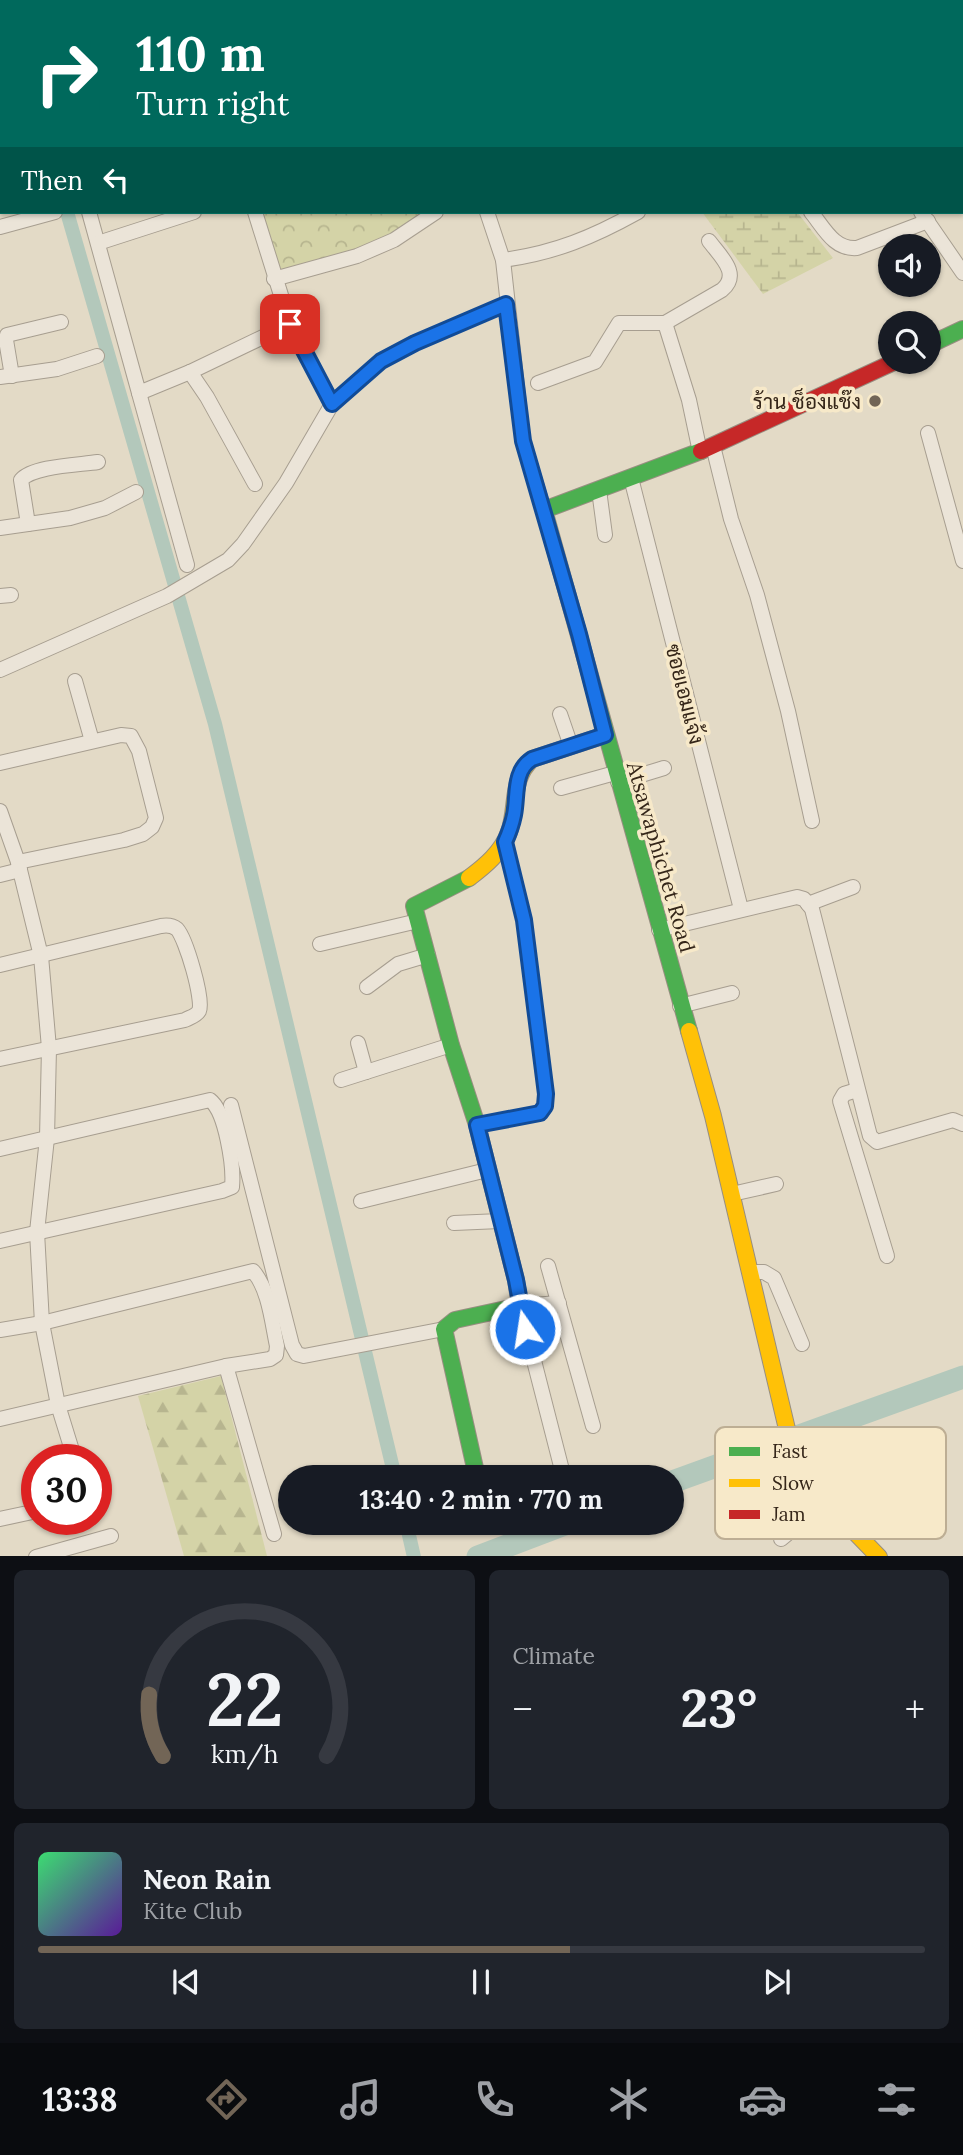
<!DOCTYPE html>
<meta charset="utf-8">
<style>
:root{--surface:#171b24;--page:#20242c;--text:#f1f3f6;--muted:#9ea1a6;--line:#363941;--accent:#726556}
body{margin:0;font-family:Lora,Sarabun,serif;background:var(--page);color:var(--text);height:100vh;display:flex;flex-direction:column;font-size:26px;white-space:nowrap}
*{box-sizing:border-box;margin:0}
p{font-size:23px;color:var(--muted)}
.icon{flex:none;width:38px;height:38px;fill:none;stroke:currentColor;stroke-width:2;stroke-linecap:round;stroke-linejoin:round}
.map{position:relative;height:1556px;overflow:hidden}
.drawer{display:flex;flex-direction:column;gap:14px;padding:14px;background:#0d0f14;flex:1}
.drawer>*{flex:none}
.top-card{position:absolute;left:0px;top:0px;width:964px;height:214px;box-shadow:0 2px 5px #0004;background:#00695c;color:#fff;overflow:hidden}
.fabs{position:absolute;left:878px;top:234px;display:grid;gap:14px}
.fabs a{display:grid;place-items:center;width:63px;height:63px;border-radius:50%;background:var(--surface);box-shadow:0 2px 5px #0004;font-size:35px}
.speed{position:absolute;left:21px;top:1444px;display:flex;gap:14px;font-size:35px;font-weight:700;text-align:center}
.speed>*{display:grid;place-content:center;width:91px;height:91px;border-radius:50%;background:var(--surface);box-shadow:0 2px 5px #0004;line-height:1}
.speed .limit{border:10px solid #d22;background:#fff;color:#111}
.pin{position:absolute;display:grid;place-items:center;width:60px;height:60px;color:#fff;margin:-30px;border-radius:14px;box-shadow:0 4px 10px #0006}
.me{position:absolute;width:77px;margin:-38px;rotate:347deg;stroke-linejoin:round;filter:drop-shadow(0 0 5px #0008)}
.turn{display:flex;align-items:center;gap:24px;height:147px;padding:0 21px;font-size:32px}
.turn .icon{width:91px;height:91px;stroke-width:2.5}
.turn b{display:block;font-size:49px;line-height:60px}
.then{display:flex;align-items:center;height:66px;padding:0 21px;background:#0003;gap:14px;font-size:26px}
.big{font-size:52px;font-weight:700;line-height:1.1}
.drawer .tile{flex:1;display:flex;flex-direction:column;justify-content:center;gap:10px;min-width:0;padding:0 24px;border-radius:10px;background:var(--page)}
.drawer .dial{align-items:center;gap:0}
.dial svg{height:182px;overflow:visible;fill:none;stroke:var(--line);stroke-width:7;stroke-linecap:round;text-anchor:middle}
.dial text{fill:var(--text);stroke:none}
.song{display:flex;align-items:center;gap:21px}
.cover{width:84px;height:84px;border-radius:10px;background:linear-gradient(135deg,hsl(140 70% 55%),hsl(270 70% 35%))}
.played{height:7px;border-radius:4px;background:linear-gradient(90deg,var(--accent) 60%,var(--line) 60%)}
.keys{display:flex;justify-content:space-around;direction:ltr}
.heat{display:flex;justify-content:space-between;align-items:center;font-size:38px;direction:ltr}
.drawer .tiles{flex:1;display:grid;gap:14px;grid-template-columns:1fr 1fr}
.tile:last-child{grid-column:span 2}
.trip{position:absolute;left:278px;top:1465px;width:406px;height:70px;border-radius:35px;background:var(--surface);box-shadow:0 2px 5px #0004;font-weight:700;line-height:70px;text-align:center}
.tab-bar{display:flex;height:112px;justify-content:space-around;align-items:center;background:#090b0e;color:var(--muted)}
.tab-bar .icon{width:49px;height:49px}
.tab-bar .on{color:var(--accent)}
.tab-bar b{font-size:32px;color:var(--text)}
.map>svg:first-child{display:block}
.forest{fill:url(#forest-firs)}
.wetland{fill:url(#wetland-marsh)}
.park{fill:url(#park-crowns)}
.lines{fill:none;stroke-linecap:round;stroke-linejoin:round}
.canal{stroke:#b3c8bb;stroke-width:14}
.river{stroke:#b3c8bb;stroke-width:23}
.street-casing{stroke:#a79e90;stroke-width:16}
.fast-casing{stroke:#978e80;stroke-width:18}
.slow-casing{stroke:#978e80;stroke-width:18}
.jam-casing{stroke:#978e80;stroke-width:18}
.street{stroke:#ebe4d8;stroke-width:14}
.fast{stroke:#4caf50;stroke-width:16}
.slow{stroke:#ffc107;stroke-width:16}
.jam{stroke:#c62828;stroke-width:16}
.route-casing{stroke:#114b97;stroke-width:18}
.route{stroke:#1a73e8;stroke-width:12}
.poi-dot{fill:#726556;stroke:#f7e9c9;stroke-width:2.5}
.labels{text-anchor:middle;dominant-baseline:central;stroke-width:7;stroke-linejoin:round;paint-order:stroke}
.poi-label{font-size:21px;fill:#352619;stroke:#f7e9c9;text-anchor:end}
.street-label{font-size:21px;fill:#352619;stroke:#f7e9c9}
.key{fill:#f7e9c9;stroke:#bdae94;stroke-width:2}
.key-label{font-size:19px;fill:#352619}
</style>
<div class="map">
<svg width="963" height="1557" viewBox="0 0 963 1557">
<defs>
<pattern id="forest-firs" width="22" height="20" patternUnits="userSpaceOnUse" patternTransform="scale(1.75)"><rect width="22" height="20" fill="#d4d3a7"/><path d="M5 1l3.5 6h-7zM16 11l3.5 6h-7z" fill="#b7b58f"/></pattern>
<pattern id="wetland-marsh" width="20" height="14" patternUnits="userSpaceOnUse" patternTransform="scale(1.75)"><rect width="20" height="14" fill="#d4d3a7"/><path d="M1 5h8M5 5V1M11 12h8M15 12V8" fill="none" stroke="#b7b58f"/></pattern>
<pattern id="park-crowns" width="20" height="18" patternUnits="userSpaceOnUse" patternTransform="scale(1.75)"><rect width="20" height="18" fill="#d4d3a7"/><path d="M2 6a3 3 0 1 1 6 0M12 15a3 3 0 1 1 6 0" fill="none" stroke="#b7b58f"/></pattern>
</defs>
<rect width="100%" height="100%" fill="#e3dac6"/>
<polygon class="forest" points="221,1376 267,1556 184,1556 138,1396"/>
<polygon class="wetland" points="702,212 797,212 833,258 763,294"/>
<polygon class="park" points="259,212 428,212 391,235 355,251 278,275"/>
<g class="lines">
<g class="canal">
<polyline points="6,0 7,2"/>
<polyline points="67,212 215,724 395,1477"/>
<polyline points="406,1522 414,1557"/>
</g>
<g class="river">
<polyline points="672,1482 963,1377"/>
<polyline points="478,1557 570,1522"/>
</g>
<g class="street-casing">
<g id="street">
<polyline points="342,0 344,2"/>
<polyline points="654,0 655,2"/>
<polyline points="764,0 765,2"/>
<polyline points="294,2 296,0"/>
<polyline points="494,2 496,0"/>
<polyline points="0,100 2,100"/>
<polyline points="89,212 139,393 190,372 290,324"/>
<polyline points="255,212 290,324 332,404"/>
<polyline points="487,212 503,260 523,441 544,510"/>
<path d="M811,212c13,16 23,38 46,36l71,-27"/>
<polyline points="921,212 963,273"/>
<polyline points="0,227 55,212"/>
<polyline points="98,243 194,212"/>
<path d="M503,260c52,-7 90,-23 135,-48"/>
<polyline points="274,279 357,256 394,240 436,212"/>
<polyline points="665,323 689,400 700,452"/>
<polyline points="190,372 207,397 255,484"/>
<polyline points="12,376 6,340 7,335 61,322"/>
<polyline points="0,377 57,369 97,356"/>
<path d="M538,383l57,-21 24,-39h46l57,-33c19,-16 -1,-33 -13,-49"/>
<polyline points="139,393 187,565"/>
<polyline points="928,433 963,561"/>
<polyline points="713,446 731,519 757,595 788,711 812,821"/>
<polyline points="631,478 741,909"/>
<polyline points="599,490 605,535"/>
<path d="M28,524l-7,-44c12,-14 58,-15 77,-18"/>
<polyline points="0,528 70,518 105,508 136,492"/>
<polyline points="0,596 11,595"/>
<polyline points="0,670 167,596 228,560 243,544 286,483 332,404 381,361 415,343 506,304"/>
<polyline points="75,681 92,741"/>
<polyline points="560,714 571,746"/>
<polyline points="0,763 121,735 131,736 139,751 156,818 152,827 143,834 124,840 18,862"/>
<polyline points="618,782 664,768"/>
<polyline points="561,788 615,773"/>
<polyline points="0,811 18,862 41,956 49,1048 47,1138 37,1232 42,1323 58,1405 75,1460"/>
<polyline points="0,875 20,870"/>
<polyline points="808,904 853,887"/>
<polyline points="659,930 797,897 804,899 812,909 870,1136 877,1142 953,1120 963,1124"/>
<polyline points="320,944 418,921"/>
<path d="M0,965l161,-39c6,-1 11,-1 16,3 9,10 27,71 22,82 -3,5 -9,6 -14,9l-185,39"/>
<polyline points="367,987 398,964 428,955"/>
<polyline points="680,1006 732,993"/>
<polyline points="358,1043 366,1072"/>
<polyline points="341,1080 451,1045"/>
<polyline points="857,1090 844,1094 840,1101 887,1256"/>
<polyline points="231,1105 292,1345 297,1354 304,1356 444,1329"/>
<polyline points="477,1125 540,1113 545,1106 546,1094 524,920 505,842"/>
<path d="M0,1149l210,-49c16,12 24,67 22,87l-10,4 -222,50"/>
<polyline points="732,1194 776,1184"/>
<polyline points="361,1201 487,1170"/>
<polyline points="454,1223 500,1221"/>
<polyline points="548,1266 593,1426"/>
<polyline points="751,1272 764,1272 774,1278 802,1344"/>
<polyline points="559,1303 520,1306 563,1474"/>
<path d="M0,1330l42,-7 211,-52c16,18 19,52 24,75l-1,9 -6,4 -44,7 -226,53"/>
<polyline points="226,1366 274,1534"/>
<polyline points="777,1474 809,1516"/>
<polyline points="0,1519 37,1511"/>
<polyline points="781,1539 826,1502"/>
<polyline points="36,1557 111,1536"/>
</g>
</g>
<g class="fast-casing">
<g id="fast">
<polyline points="929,345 963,329"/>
<polyline points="469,878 414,906 451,1045 477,1125 516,1280 520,1306 455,1320 444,1329 477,1477"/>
<polyline points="689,1031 544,510 701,451"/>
</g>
</g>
<g class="slow-casing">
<g id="slow">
<path d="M469,878c16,-12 33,-26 40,-46 9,-25 1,-53 23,-73l73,-24"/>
<polyline points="689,1031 713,1116 795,1463 818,1494 879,1557"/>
</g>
</g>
<g class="jam-casing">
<polyline id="jam" points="701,451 894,362"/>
</g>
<use href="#street" class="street"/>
<use href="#fast" class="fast"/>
<use href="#slow" class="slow"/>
<use href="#jam" class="jam"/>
</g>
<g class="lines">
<g class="route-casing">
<path id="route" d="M290,324l42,80 49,-43 34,-18 91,-39 17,137 56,193 26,101 -73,24c-19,12 -14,36 -18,56 -2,10 -5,18 -9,27l19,78 22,174 -1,12 -5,7 -63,12 39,155 9,49"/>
</g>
<use href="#route" class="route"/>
</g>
<circle class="poi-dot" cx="875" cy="401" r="7"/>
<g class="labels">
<g class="poi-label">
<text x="861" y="401">ร้าน ช็องแช๊ง</text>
</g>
<g class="street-label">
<text transform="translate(685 694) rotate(76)">ซอยเอมแจ้ง</text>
<text transform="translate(661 857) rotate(74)">Atsawaphichet Road</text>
</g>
</g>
<rect x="715" y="1427" width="231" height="112" rx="10" class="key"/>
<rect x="729" y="1447" width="31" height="9" fill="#4caf50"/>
<rect x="729" y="1479" width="31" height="8" fill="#ffc107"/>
<rect x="729" y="1510" width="31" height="9" fill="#c62828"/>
<g class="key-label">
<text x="772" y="1458">Fast</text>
<text x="772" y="1490">Slow</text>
<text x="772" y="1521">Jam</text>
</g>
</svg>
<div class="fabs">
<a><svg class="icon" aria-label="sound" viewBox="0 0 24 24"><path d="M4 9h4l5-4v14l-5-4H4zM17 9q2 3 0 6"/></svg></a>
<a><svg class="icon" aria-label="search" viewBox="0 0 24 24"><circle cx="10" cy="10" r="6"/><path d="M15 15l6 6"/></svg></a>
</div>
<div class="speed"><div class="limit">30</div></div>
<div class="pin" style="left:290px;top:324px;background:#d93025"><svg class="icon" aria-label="arrive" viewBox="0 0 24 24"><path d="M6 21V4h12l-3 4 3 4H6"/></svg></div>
<svg class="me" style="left:525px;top:1329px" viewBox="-20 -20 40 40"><circle r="17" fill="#1a73e8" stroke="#fff" stroke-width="3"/><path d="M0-11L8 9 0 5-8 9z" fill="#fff"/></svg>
<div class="trip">13:40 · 2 min · 770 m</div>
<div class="top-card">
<div class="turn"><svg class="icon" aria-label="right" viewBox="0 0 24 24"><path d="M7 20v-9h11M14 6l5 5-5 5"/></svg><div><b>110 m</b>Turn right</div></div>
<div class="then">Then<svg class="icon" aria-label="left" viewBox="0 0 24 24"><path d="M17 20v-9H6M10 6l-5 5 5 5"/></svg></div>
</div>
</div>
<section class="drawer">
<div class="tiles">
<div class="tile dial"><svg viewBox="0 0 100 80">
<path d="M14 69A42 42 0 1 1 86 69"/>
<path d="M14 69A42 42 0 0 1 8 42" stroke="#726556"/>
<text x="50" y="56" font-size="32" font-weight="700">22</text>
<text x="50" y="72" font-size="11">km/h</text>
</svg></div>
<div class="tile"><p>Climate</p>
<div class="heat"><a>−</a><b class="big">23°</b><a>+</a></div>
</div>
<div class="tile">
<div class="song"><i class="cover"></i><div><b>Neon Rain</b><p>Kite Club</p></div></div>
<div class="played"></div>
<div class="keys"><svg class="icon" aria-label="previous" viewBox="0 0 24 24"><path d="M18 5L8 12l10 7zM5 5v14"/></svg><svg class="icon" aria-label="pause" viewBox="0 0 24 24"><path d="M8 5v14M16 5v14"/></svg><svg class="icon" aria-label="next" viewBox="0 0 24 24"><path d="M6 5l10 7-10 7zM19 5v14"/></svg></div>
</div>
</div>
</section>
<nav class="tab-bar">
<b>13:38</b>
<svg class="icon on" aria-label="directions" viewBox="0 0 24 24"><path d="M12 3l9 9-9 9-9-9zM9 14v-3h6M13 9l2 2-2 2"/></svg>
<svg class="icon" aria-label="music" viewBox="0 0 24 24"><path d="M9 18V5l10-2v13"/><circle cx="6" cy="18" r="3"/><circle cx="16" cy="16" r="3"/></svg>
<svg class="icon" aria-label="phone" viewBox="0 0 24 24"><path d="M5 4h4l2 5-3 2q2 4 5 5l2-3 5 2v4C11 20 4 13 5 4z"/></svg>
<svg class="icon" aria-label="climate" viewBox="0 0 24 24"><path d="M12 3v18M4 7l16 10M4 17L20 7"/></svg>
<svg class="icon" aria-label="car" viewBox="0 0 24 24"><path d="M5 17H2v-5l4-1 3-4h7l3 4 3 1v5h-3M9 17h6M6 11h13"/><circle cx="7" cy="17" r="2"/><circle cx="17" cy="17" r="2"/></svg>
<svg class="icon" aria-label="filters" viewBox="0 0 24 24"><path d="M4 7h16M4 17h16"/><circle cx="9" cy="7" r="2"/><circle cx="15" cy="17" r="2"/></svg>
</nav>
